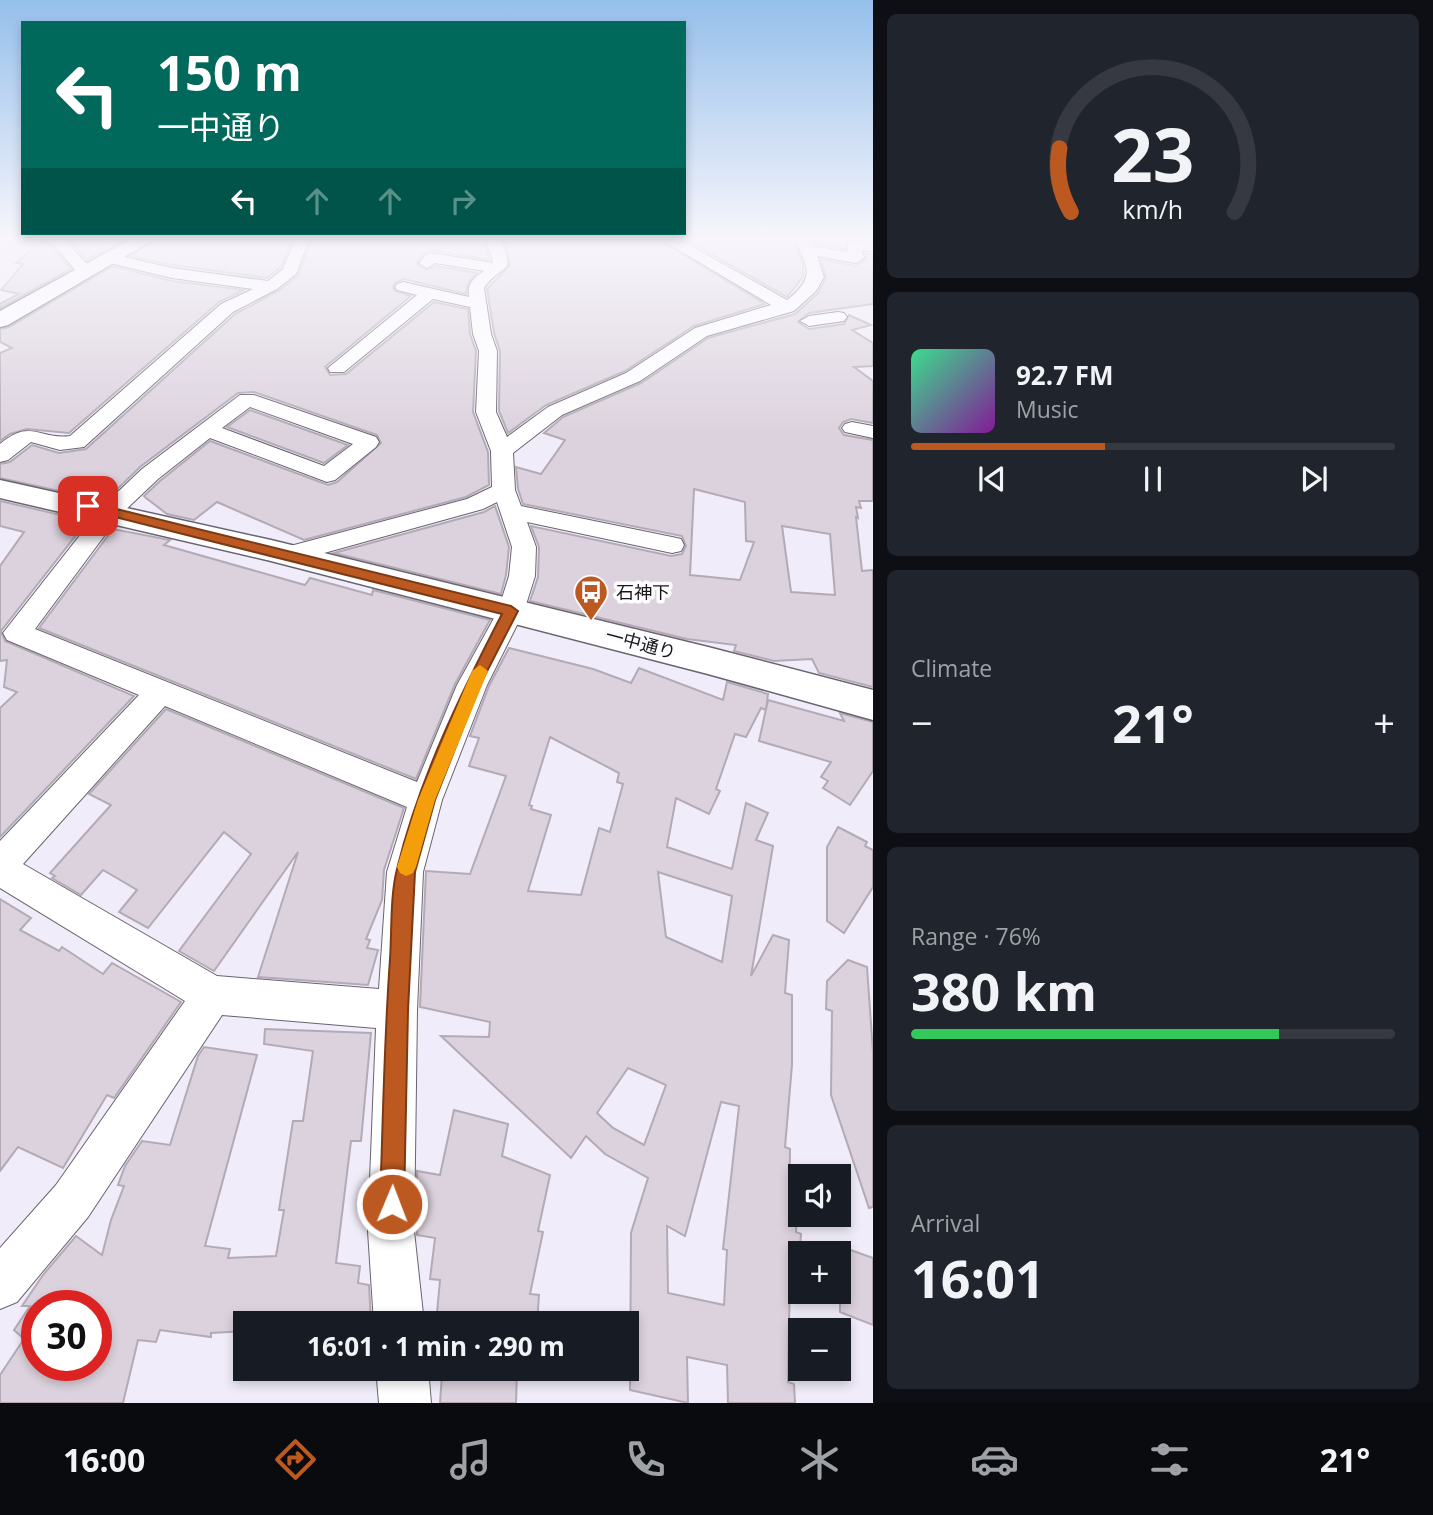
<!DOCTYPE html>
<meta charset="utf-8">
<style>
:root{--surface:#171b24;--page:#20242c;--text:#f1f3f6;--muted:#9ea1a6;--line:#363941;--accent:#bc5920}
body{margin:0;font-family:"Open Sans","Noto Sans JP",sans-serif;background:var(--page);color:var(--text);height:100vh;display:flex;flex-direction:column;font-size:26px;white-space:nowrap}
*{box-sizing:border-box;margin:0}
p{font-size:23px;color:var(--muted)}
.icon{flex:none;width:38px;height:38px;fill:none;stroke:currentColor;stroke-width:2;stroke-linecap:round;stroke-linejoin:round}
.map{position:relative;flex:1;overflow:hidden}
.drawer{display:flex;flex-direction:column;gap:14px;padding:14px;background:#0d0f14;width:560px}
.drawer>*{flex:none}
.hud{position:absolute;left:21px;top:21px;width:665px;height:214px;border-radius:0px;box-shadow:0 4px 10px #0003;background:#00695c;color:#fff;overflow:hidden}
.tools{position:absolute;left:788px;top:1164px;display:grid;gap:14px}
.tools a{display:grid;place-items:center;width:63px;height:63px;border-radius:0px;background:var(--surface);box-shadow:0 4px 10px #0003;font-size:35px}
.speed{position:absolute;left:21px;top:1290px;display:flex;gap:14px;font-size:35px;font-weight:700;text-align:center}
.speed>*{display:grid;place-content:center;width:91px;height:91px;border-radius:50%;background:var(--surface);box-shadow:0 4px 10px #0003;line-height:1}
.speed .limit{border:10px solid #d22;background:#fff;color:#111}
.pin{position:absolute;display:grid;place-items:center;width:60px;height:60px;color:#fff;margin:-30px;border-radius:14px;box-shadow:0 4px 10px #0006}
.me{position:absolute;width:77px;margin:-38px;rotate:1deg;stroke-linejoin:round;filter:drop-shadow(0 0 5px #0008)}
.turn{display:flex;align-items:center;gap:24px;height:147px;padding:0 21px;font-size:32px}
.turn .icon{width:91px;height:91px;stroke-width:2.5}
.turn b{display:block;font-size:49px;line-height:60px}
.lanes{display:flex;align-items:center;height:66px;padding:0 21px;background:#0003;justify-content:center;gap:35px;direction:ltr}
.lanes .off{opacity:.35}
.big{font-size:52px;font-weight:700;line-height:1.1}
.drawer .widget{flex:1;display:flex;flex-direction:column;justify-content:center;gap:10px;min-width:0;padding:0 24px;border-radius:10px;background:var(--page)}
.drawer .dial{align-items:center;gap:0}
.dial svg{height:182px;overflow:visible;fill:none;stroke:var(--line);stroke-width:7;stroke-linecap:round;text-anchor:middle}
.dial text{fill:var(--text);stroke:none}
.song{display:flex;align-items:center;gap:21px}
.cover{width:84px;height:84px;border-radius:10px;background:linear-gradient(135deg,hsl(150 70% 55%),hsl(290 70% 35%))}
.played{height:7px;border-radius:4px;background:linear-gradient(90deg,var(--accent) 40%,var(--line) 40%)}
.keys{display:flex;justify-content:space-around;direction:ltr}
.heat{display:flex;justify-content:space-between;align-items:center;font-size:38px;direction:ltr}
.charge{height:10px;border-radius:5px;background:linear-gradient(90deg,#34c759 76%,var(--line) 0)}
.trip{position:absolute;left:233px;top:1311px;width:406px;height:70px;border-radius:0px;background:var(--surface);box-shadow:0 4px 10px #0003;font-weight:700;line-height:70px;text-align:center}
.dock{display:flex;height:112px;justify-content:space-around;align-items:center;background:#090b0e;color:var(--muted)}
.dock .icon{width:49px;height:49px}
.dock .current{color:var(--accent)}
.dock b{font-size:32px;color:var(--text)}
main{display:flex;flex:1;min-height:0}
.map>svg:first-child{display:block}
.building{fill:#dcd2dd;stroke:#b3aab5;stroke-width:2;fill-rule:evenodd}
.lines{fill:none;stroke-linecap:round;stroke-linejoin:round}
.street-casing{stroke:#696470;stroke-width:2}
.secondary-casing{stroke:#696470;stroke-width:3}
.street{fill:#fff;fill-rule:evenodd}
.secondary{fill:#fff;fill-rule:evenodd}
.route{fill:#bc5920;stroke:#7a3a15;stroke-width:2}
.slow{fill:#f59e0b}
.labels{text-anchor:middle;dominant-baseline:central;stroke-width:7;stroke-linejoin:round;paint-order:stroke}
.poi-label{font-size:18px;fill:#17161a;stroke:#fcfbfe;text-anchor:start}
.street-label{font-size:18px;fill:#17161a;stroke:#fcfbfe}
</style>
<main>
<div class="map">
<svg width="873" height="1403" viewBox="0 0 873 1403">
<rect width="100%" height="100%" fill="#f0ecf9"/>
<g class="building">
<polygon points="66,237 129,237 87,260"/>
<polygon points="160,237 293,237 281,267 267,278 172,265 131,256"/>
<polygon points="312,237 484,237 489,260 431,250 424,253 417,261 418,265 426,270 436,266 477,273 468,283 466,294 404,279 396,282 393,286 395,291 411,296 325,367 330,375 346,374 434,302 468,309 470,334 476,351 473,412 488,452 489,485 466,497 304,540 217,502 194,520 167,514 146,498 144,496 160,481 210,441 328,485 337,482 381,443 377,435 254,392 238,393 140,467 105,501 0,478 0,464 10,462 32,445 59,453 86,449 235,314 278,291 298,276"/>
<polygon points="503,237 654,237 765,304 694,326 625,371 546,405 508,433 499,411 500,351 494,333 487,289 510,265"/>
<polygon points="681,237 792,237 803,264 803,277 787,297"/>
<polygon points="811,237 873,237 873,238 849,239 845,249 814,244"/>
<polygon points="40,242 51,246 71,269 0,308 0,304 19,294 1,290 23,264 16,263"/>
<path d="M865,253l8,1v50l-64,9 -11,9 11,7 35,-5 5,-9 22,10 -19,5 21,13v23l-19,1 19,14v42l-22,-4 -8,3 -4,6 5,7 29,5v61h-14l2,7 -5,-1 2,11 -2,-1 6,54 11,-1v117l-54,-14 -7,-14 -38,2 -40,-10 2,-6 -49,-6 -157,-38 8,-24 1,-30 -8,-21 140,30 11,-2 4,-8 -4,-10 -159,-32 -5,-15 -2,-22 25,7 24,-34 -21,-7 19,-16 78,-34 67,-45 87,-24 23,-21 8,-15 -5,-19 35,7 10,-7zM694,489l51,13 1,39 8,1 -14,38 -50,-5zM782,526l48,8 5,61 -44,-3z"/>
<polygon points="113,266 172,281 244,290 219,302 69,433 27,429 10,434 0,441 0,353 12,348 0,342 0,329 9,327"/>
<polygon points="250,410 348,445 324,463 227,427"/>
<polygon points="0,501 87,521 1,631 5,641 134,696 0,837 0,708 17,692 4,687 7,660 0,661 0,566 24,532 0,526"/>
<polygon points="495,506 509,547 506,575 501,594 334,553 484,512"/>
<polygon points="113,529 170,540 164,545 305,585 310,578 372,595 373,590 490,620 455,684 416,779 39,628"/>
<path d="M509,648l84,21 38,14 8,-15 84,32 4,-18 41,12 -2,16 -5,-2 -15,29 -11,-3 -19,55 4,2 -11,23 -33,-16 -9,49 65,22 14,-66 22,10 -12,27 17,6 -22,130 22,-41 16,5 -4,53 7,2v70l-7,82 5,2 -1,60 8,4 -1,19 5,2 -2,25 -4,-2 -1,21 -4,-2 -2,106 6,2 1,19h-67l-1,-38 -40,-8 1,46 -58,-13 1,-157 17,-55 -43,-24 -19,-18 -15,22 -130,-122 48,1 1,-15 -70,-15 6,-136 44,3 36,-98 -37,-10 10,-28 -9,-2 19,-50zM550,737l69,36 -2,9 6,2 -13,48 -11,-4 -18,67 -53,-4 23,-76 -20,-6 1,-3 -3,-1zM658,872l74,24 -10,66 -56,-25zM628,1068l38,17 -22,60 -31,-17 -16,-15zM721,1102l18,4 -16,143 4,1 -3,55 -56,-12 -1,-67 18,10z"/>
<polygon points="768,700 844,721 840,713 873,722 873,771 850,805 823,788 828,781 821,777 831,762 759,741"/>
<polygon points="166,709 404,808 384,870 382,900 366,939 370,940 367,948 378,950 368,985 258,977 298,852 214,971 179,951 251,854 224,832 148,928 119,912 137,890 103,870 81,895 52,878 55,876 50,873 111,805 89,794"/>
<polygon points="838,827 867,842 865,846 873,850 873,887 844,933 827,921 827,847"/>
<polygon points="0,899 31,918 20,930 59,951 62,947 103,974 112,963 181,1002 114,1098 107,1095 63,1168 18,1147 0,1171"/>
<polygon points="848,960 867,967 873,1052 873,1207 869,1208 831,1095 832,1011 826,1009 827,981"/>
<path d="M265,1029l106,4 -10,108h-10l-15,122 24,3 -2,17 11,2 2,38h-126v8l-34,2v4l-51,-7 -4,12 -18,-2 -15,63h-123v-28l24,-36 -10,-9 16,-24h-8l21,-31 33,-39 26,19 9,-35 13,-34 -6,-1 7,-19 17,-25 28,4 28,-89 6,-9 53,8 -52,191 25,3 -2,9 48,-2 8,-46h-5l14,-89h10l10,-70 -49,-7zM37,1306h59v59h-59z"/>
<polygon points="454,1110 508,1124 502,1156 550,1175 538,1231 543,1232 530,1294 539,1295 537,1323 505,1323 437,1313 440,1280 430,1279 435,1238 417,1235 417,1171 440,1175"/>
<polygon points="845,1248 873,1258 873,1325 840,1312 840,1278 845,1279"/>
<polygon points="450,1368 517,1368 516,1403 440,1403 442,1375 449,1376"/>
</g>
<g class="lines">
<g class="street-casing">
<g id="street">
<polygon points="34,237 63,238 86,263 100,265 102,268 94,273 76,271 53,244"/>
<path d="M296,237h14l-14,37 -19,15 -44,23 -149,135 -24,3 -29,-8 -23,18 -8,2v-18c31,-26 39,-4 70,-8l151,-132 32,-15 -81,-11 -66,-16 -3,-3 3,-3 5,-2 61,14 96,13 15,-12z"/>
<path d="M486,237h14c17,41 3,24 -16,51l7,46 6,17 -1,61 11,25 41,-30 78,-34 69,-45 76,-23 -114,-68h18l112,63c30,-24 20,-33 7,-63h14l4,9 35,6 2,-10 24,-1v10l-11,-1 2,8 -8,5 -39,-7 7,21 -8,14 -22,20 -87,25 -67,45 -78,34 -49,38 2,37 6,16 151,31 9,2 3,6 -3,6 -9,2 -145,-31 9,25 -1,29 -11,35 -37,74 -45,115 -19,72 -6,138 -3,221 10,92h-50l-6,-92 8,-203 -154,-13 -134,202 -71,85 -17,7v-61l56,-63 129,-184 -185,-113v-47l139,-146 -132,-55 -4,-7 100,-127 39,-37 98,-74h14l122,42 3,5 -3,5 -41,33 -8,2 -117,-44 -52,41 -39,37 -84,113 382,153 40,-97 41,-74 11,-35 3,-29 -15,-45 -14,7 -195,54 -9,-2 -4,-6 4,-6 188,-50 25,-12 -1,-36 -15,-39 3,-61 -6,-17 -3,-27 -37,-8 -89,73h-14l-2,-4 89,-73 -20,-5 -2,-3 2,-3 6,-2 66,15c-2,-14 4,-18 15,-26l-49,-8 -8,5 -8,-5 7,-8 5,-2 62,10zM250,407l103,37 -29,22 -102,-38zM165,706l242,101 -20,65 -8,117 -162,-13 -194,-112z"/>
<polygon points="838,312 844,313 847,317 844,321 809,326 800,321 809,316"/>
<polygon points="852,422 873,426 873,438 845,432 842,428 845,424"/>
<polygon points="376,1368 428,1368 431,1403 379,1403"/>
</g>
</g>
<g class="secondary-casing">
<g id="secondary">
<polygon points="135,237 158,237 8,325 0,327 0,311"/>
<polygon points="0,480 271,540 708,647 873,690 873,720 708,674 271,561 0,498"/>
</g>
</g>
<use href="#street" class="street"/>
<use href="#secondary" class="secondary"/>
</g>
<linearGradient id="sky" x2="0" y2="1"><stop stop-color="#95bfeb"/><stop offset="0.55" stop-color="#f8f6fc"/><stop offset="1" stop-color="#f8f6fc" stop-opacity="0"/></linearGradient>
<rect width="873" height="434" fill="url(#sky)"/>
<path class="route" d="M88,502l423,104 7,5 -38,74 -16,41 -29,74 -20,72 -7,138 -4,194 -3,9 -9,3 -9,-3 -3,-9c3,-82 4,-163 10,-245 2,-29 0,-62 7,-90 22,-90 63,-174 105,-255l-419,-105 -1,-3z"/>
<polygon class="slow" points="480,665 488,671 435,800 416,867 413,873 406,876 400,873 397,867 418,800 472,671"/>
<defs>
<g id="bus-pin" transform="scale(1.75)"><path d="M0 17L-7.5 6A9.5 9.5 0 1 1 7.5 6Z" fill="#bc5920" stroke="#fcfbfe"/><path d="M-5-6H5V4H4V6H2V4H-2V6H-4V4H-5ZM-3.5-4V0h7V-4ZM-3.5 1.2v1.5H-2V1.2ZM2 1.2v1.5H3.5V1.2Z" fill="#fff"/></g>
</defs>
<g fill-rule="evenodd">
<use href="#bus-pin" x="591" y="592"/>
</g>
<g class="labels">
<g class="poi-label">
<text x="616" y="592">石神下</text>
</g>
<g class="street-label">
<text transform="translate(641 643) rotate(15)">一中通り</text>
</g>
</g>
</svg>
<div class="tools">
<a><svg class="icon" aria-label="sound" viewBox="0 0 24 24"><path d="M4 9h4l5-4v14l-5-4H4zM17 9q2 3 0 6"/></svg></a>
<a>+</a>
<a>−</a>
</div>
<div class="speed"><div class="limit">30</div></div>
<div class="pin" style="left:88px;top:506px;background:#d93025"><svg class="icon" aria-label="arrive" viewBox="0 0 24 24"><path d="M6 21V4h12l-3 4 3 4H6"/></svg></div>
<svg class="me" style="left:392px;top:1204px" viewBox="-20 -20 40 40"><circle r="17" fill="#bc5920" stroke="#fff" stroke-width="3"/><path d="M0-11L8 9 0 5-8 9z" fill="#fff"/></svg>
<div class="trip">16:01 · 1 min · 290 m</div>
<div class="hud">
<div class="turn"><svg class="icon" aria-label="left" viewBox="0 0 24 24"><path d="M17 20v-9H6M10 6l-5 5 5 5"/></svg><div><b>150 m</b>一中通り</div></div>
<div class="lanes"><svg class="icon" aria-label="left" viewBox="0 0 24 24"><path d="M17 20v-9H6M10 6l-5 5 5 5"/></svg><svg class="icon off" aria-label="ahead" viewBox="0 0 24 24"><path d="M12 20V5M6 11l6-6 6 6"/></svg><svg class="icon off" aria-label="ahead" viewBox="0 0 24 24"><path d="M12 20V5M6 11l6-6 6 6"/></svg><svg class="icon off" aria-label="right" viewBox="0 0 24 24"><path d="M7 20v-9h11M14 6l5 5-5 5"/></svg></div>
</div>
</div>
<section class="drawer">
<div class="widget dial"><svg viewBox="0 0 100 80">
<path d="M14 69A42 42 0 1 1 86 69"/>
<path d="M14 69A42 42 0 0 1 9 41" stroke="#bc5920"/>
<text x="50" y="56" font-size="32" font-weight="700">23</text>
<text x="50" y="72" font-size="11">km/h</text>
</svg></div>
<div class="widget">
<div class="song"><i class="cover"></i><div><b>92.7 FM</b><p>Music</p></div></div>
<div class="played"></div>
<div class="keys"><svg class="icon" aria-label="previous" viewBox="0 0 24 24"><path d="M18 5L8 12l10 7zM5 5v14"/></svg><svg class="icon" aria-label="pause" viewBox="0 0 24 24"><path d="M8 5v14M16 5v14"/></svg><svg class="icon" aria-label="next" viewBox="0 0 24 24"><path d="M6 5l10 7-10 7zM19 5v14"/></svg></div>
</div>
<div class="widget"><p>Climate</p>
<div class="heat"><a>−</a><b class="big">21°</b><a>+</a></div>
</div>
<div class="widget"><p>Range · 76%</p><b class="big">380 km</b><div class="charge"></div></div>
<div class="widget"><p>Arrival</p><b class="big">16:01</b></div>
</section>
</main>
<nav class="dock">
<b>16:00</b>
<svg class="icon current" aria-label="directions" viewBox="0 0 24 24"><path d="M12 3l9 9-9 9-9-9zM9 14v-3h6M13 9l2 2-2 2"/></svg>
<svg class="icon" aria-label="music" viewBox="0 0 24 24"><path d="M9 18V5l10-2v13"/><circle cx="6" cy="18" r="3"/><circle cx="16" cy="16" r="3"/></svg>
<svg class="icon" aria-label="phone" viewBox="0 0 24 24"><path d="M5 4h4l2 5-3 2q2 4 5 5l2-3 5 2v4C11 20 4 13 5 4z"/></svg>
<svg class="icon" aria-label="climate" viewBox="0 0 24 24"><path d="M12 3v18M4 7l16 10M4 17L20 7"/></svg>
<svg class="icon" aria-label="car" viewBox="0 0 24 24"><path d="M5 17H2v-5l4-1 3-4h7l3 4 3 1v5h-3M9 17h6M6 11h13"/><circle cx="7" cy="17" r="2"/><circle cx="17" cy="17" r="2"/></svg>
<svg class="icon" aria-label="filters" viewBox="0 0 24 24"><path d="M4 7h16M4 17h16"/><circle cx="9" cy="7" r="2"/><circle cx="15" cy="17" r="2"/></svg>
<b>21°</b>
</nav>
